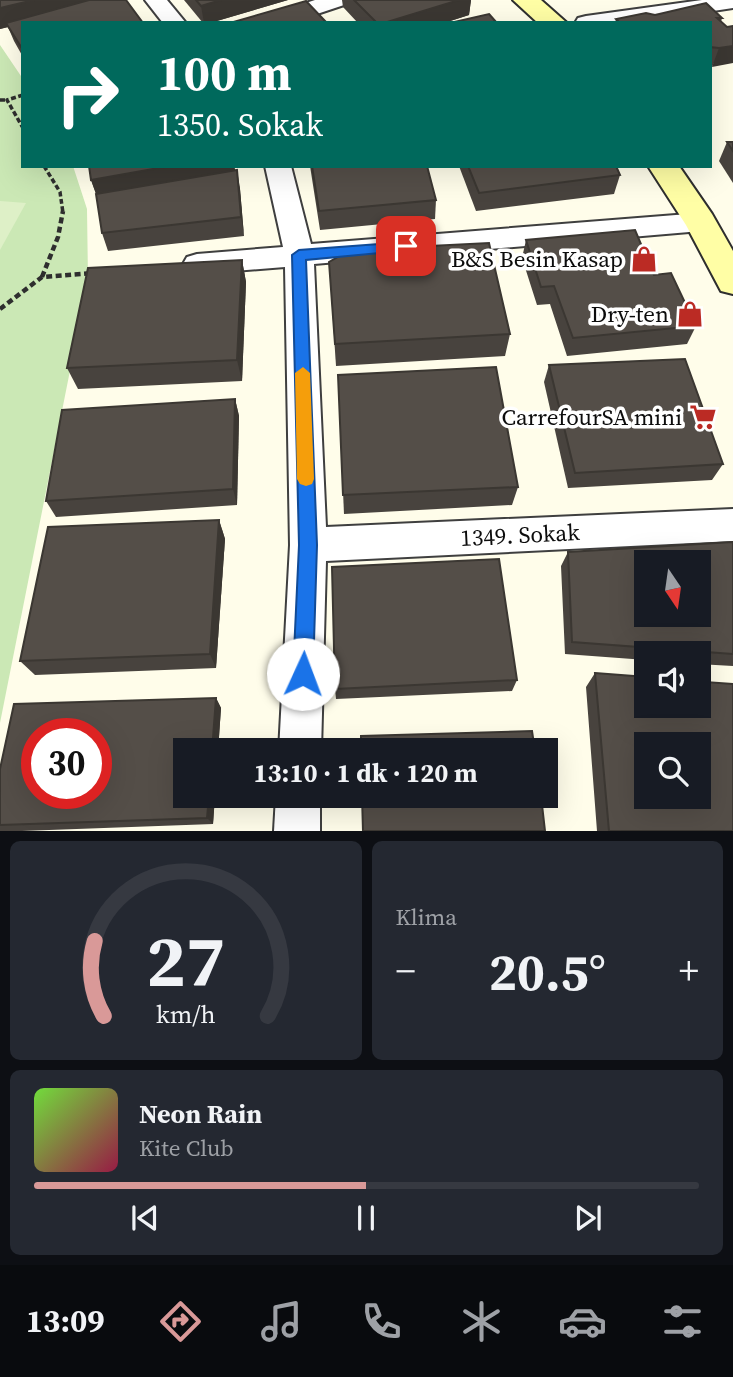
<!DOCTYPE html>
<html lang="tr">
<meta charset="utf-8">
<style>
:root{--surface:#171b24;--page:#242831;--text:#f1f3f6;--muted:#9ea1a6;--line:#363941;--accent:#d99998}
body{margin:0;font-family:"Source Serif 4",serif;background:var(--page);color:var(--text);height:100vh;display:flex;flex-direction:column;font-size:26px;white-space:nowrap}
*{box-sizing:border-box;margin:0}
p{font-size:23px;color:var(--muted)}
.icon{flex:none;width:38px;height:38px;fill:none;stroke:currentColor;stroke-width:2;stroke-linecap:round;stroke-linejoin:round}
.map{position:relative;height:831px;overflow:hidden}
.drawer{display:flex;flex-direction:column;gap:10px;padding:10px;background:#0d0f14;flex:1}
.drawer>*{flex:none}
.hud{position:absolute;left:21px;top:21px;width:691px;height:147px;border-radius:0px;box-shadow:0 7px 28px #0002;background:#00695c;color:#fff;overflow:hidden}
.needle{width:46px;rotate:167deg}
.controls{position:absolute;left:634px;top:550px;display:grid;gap:14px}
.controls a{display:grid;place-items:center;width:77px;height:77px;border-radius:0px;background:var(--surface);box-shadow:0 7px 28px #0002;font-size:35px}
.speed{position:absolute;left:21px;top:718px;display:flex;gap:14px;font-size:35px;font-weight:700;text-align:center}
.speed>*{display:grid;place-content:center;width:91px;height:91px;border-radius:50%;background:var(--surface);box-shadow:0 7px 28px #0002;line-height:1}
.speed .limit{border:10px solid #d22;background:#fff;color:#111}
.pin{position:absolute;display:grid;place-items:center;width:60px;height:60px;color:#fff;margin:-30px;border-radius:14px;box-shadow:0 4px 10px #0006}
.me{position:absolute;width:77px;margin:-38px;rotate:2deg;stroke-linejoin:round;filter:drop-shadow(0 0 5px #0008)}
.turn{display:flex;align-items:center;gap:24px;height:147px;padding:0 21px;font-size:32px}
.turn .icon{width:91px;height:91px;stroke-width:2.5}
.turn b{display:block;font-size:49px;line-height:60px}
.big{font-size:52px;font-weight:700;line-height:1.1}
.drawer .widget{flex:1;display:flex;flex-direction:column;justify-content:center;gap:10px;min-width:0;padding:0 24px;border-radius:10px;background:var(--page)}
.drawer .dial{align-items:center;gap:0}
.dial svg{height:182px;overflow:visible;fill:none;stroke:var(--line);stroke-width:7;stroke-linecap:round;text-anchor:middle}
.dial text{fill:var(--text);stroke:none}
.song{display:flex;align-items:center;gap:21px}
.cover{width:84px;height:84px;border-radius:10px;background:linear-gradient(135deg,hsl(100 70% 55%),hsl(340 70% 35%))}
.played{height:7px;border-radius:4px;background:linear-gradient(90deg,var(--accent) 50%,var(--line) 50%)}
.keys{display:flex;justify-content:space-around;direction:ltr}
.heat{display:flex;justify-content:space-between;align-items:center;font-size:38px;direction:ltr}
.drawer .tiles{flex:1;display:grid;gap:10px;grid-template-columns:1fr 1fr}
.widget:last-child{grid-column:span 2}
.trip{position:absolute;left:173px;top:738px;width:385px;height:70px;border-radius:0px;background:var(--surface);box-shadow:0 7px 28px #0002;font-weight:700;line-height:70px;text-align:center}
.menu{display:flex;height:112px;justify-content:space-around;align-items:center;background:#090b0e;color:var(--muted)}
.menu .icon{width:49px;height:49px}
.menu .current{color:var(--accent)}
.menu b{font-size:32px;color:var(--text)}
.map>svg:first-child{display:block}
.green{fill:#cbe8b5}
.pitch{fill:#def0c7}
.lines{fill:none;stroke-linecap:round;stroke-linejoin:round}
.street-casing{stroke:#3f3f3f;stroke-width:4}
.secondary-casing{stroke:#2e2e2e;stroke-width:4}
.path-far1{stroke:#2e2e2e;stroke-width:3.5;stroke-dasharray:5 2.5;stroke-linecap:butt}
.path{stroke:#2e2e2e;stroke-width:4.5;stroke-dasharray:6 3.5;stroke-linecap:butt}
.street{fill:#fff;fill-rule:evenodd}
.secondary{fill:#fffea5;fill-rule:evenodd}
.wall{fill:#48433e}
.shaded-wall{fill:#3b3732}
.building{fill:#544e48;stroke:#3b3732;stroke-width:2;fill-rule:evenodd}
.route{fill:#1a73e8;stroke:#114b97;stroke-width:2}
.slow{fill:#f59e0b}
.labels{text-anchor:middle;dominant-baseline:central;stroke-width:7;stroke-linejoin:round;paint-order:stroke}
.poi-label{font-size:23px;fill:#0c0c0c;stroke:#fff;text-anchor:end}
.street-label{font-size:23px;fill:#0c0c0c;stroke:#fff}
</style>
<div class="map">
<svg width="733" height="831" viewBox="0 0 733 831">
<rect width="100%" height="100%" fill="#fffdea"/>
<polygon class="green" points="0,45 23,79 23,166 73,166 87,209 88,280 0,723"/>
<polygon class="pitch" points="0,201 26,203 0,250"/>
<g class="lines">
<g class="street-casing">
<g id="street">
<polygon points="145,0 167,0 186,23 163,23"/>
<polygon points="315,0 347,0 344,5 290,23 257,23 260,18"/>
<polygon points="702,0 733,0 733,8 634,23 575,23 578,18 586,16"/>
<polygon points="265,166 291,166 311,244 701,213 711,215 715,222 711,229 701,231 314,264 326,527 733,509 733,541 326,561 321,751 279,751 290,545 285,267 197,274 187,271 183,264 187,257 197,254 283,247"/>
<polygon points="276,796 320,796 320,831 274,831"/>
</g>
</g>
<g class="secondary-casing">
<g id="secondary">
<polygon points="513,0 541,0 567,23 538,23"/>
<polygon points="648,166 679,166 712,214 733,251 733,294 721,291 686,225"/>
</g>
</g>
<g class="path-far1">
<polyline points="23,95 7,100 23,128"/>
<polyline points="0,100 7,100"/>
<polyline points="44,166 60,192 63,213"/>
</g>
<g class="path">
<polyline points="42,277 58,237 63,211"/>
<polyline points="0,309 42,277 93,273"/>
</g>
<use href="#street" class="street"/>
<use href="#secondary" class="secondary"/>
</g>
<g class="wall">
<polygon points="0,0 23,23 23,57 14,41 8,27 0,29"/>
<polygon points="184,0 288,0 210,23 203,23"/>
<polygon points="342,0 471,0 469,15 444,23 358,23 343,7"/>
<polygon points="655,15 722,18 721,22 727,27 733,26 712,67 710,67 710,23 615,23 616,19"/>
<polygon points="727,142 733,142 733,183 719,161"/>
<polygon points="89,166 234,166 240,189 244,236 108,251 102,233 96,194 91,180"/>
<polygon points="310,166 427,166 436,200 435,219 320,230"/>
<polygon points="459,166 616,166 620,175 614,194 476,211"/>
<polygon points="526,240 654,275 696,326 687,344 567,356 550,304 537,305 522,258"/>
<polygon points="242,260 246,282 242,381 78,389 67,368"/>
<polygon points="329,262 510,334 505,356 336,366"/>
<polygon points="549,365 723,464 712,480 568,488 544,382"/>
<polygon points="338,375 518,487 512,505 344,514"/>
<polygon points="235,399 239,416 237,505 56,517 46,501"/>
<polygon points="219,520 225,539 216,668 35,675 20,661"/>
<polygon points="733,542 733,666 698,664 698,653 646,653 646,660 565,654 561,566 568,552"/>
<polygon points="595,673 646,705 698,705 698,689 706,682 733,831 597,831 586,687"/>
<polygon points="517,680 512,691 336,699 335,689"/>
<polygon points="216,698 221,708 218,751 186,751 215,796 213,824 22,831 0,831 0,825"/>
</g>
<g class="shaded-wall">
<polygon points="34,0 107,0 6,23 8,27 0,29 0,8"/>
<polygon points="221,0 288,0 210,23 204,23 201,6"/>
<polygon points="459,0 471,0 469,15 444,23 384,23"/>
<polygon points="733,46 733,63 712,67 719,48"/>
<polygon points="170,166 234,166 236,174 98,199 91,180"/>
<polygon points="237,170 240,189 244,236 241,217"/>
<polygon points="242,260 246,282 242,381 237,360"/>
<polygon points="235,399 239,416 237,505 233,489"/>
<polygon points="219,520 225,539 216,668 210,654"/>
<polygon points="216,698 221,708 218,751 212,751"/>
<polygon points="209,796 215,796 213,824 207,818"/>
</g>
<g class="building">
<polygon points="0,0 34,0 0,8"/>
<polygon points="89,0 126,0 143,23 23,23 23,50 6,23"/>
<polygon points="196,0 221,0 201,6"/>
<polygon points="354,0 459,0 384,23 377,23"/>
<polygon points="306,1 327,23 230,23"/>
<polygon points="706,3 722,18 717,18 727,27 733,26 733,46 719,48 710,47 710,23 620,23 616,19 646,13 655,15"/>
<polygon points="489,14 497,23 450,23"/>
<polygon points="727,142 733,142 733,151"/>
<polygon points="89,166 170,166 91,180"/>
<polygon points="312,166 427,166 436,200 319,211"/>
<polygon points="468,166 616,166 620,175 479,193"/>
<polygon points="237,170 241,217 102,233 96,194"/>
<polygon points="635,230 654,275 671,273 696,326 573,338 554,286 541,287 526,240"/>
<polygon points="489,243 510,334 335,344 329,262 350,250"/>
<polygon points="242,260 237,360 67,368 88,268"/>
<polygon points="685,359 723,464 575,473 549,365"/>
<polygon points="496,367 518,487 343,495 338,375"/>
<polygon points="235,399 233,489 46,501 62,410"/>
<polygon points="219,520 210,654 20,661 48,527"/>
<path d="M733,542v112l-161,-12 -4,-90zM646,562h52v52h-52z"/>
<polygon points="499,559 517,680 335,689 332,567"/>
<path d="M595,673l51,4v28h52v-13h9l-1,-10 27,2v147h-124zM646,744h52v52h-52z"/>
<path d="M216,698l-4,53h-26v45h23l-2,22 -207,7v-56l14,-65zM37,733h59v60h-59z"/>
<polygon points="532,731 535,751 361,751 361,736"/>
<polygon points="362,796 541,796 545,831 363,831"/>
</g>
<polygon class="route" points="406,242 413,246 411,250 306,260 317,545 313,674 310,681 303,683 296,681 293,674 299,545 292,255 299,250"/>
<polygon class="slow" points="303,367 310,373 314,479 312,484 306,486 300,484 297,479 295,373"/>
<defs>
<g id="shop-bare" transform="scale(2.1)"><path d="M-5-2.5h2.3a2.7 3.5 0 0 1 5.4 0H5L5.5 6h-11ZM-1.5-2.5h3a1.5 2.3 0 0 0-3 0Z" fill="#bb2b24" stroke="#fff" stroke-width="2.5" paint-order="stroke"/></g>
<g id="supermarket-bare" transform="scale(2.1)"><path d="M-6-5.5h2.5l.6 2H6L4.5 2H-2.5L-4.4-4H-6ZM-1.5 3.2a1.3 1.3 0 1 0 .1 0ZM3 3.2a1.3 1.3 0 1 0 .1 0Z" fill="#bb2b24" stroke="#fff" stroke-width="2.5" paint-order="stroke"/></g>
</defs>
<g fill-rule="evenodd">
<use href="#shop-bare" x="644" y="259"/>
<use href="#shop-bare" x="690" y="314"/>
<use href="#supermarket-bare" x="703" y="417"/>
</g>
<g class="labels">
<g class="poi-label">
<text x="623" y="259">B&amp;S Besin Kasap</text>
<text x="669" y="314">Dry-ten</text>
<text x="682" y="417">CarrefourSA mini</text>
</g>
<g class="street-label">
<text transform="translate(520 535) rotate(-3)">1349. Sokak</text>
</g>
</g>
</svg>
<div class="controls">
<a><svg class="needle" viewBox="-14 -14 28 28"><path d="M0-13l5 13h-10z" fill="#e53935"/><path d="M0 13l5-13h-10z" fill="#9ea1a6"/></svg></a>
<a><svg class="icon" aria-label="sound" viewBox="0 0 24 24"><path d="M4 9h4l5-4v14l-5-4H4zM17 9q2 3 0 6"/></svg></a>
<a><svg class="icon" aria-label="search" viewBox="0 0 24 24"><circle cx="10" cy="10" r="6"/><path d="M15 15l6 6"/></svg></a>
</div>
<div class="speed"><div class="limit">30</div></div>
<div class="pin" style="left:406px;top:246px;background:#d93025"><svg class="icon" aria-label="arrive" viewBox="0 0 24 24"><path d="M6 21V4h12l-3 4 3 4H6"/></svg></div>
<svg class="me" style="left:303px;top:674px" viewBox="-20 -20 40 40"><circle r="19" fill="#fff"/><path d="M0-13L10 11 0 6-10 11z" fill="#1a73e8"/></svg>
<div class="trip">13:10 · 1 dk · 120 m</div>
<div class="hud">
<div class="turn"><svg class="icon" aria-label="right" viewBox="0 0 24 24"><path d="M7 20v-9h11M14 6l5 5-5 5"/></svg><div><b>100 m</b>1350. Sokak</div></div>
</div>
</div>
<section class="drawer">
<div class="tiles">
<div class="widget dial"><svg viewBox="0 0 100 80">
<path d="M14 69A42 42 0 1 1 86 69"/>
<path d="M14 69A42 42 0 0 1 10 36" stroke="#d99998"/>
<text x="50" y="56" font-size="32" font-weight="700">27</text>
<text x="50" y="72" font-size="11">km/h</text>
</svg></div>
<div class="widget"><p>Klima</p>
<div class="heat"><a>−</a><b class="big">20.5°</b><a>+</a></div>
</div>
<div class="widget">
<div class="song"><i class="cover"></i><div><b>Neon Rain</b><p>Kite Club</p></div></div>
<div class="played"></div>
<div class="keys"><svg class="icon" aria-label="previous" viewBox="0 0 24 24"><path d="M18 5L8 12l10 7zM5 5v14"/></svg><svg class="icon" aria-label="pause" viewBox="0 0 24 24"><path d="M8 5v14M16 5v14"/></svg><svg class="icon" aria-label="next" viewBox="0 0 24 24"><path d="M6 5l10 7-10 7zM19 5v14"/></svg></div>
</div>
</div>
</section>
<nav class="menu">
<b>13:09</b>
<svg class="icon current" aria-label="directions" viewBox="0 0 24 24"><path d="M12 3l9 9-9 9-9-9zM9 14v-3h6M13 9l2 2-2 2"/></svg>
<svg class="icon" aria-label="music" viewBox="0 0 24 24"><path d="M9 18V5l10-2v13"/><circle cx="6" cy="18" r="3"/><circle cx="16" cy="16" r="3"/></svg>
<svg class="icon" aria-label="phone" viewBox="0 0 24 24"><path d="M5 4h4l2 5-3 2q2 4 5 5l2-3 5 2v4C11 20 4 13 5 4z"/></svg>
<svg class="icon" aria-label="climate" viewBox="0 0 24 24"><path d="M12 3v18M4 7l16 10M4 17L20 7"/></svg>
<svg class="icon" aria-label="car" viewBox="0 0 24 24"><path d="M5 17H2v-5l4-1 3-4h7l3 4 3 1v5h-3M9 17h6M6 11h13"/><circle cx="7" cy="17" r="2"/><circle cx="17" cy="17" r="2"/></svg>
<svg class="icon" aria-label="filters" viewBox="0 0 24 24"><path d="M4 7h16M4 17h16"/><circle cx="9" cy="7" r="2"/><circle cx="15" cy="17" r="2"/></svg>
</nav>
